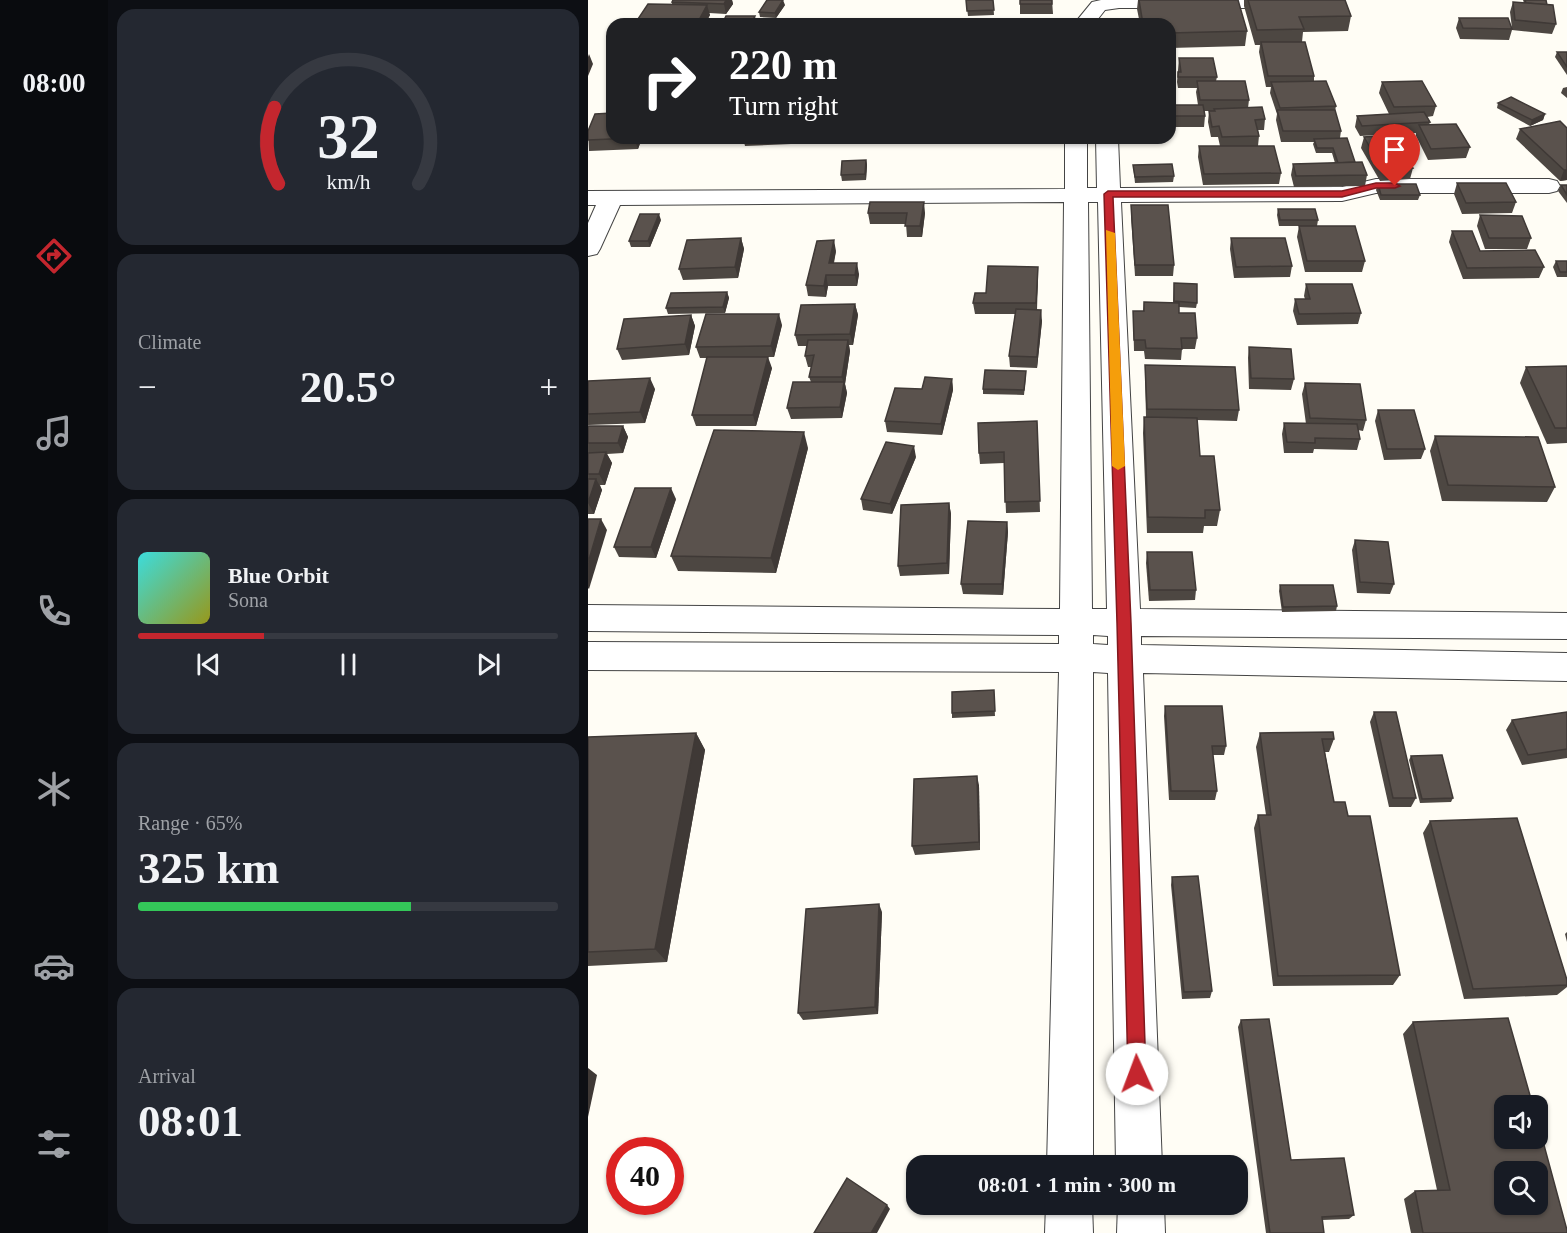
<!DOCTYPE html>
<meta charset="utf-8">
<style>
:root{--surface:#171b24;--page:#242831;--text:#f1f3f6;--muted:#9ea1a6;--line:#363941;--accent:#c4262e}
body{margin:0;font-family:"Times New Roman",serif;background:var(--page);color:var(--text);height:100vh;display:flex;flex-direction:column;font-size:22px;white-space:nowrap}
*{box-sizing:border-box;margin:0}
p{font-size:20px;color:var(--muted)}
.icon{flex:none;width:33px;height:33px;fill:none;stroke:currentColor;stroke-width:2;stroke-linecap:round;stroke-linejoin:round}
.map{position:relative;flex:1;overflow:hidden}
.panel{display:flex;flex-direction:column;gap:9px;padding:9px;background:#0d0f14;width:480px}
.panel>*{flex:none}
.guide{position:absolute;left:18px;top:18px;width:570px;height:126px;border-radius:18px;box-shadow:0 2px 4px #0004;background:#202124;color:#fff;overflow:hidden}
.fabs{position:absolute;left:906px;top:1095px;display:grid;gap:12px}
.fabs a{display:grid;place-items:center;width:54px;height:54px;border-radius:12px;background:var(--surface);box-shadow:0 2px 4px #0004;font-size:30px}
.speed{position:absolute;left:18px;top:1137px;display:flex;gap:12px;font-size:30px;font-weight:700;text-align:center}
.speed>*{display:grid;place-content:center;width:78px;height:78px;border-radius:50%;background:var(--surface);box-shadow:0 2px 4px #0004;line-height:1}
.speed .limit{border:9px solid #d22;background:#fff;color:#111}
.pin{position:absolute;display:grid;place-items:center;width:51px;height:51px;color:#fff;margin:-62px -26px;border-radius:50% 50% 50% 0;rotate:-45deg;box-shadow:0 0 6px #0007}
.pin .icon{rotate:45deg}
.me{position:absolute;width:66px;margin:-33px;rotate:358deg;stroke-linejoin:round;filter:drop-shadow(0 0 4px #0008)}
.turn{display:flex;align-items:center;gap:21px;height:126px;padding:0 24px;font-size:27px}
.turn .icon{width:78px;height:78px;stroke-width:2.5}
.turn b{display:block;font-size:42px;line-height:51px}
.big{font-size:45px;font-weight:700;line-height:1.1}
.panel .card{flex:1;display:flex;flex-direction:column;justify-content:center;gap:9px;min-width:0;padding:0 21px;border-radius:18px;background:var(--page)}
.panel .dial{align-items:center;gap:0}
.dial svg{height:156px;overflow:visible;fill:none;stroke:var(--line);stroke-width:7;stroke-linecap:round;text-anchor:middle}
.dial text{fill:var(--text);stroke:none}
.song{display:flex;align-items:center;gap:18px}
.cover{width:72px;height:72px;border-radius:9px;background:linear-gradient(135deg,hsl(180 70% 55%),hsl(60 70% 35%))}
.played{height:6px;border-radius:3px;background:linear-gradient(90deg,var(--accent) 30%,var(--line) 30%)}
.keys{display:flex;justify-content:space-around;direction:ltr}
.heat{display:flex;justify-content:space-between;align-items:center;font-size:33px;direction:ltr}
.charge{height:9px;border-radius:4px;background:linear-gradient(90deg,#34c759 65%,var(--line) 0)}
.trip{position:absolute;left:318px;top:1155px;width:342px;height:60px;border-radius:18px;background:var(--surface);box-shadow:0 2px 4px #0004;font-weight:700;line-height:60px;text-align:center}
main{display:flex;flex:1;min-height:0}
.dock{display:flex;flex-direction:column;width:108px;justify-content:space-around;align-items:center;background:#090b0e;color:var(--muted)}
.dock .icon{width:42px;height:42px}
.dock .on{color:var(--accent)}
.dock b{font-size:27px;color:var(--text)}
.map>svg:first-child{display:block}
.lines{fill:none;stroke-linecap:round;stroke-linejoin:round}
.minor-casing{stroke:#444;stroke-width:2}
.minor{fill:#fff;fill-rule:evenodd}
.wall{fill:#4d4742}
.shaded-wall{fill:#3f3936}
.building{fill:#5a524d;stroke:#3f3936;stroke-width:1.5;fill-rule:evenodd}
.route{fill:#c4262e;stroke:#7f191e;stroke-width:1.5}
.slow{fill:#f59e0b}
</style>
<main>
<nav class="dock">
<b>08:00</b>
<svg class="icon on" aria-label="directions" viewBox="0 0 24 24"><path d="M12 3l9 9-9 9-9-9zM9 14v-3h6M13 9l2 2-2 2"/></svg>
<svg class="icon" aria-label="music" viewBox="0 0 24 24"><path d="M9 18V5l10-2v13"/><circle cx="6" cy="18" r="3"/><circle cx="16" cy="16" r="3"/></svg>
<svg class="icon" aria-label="phone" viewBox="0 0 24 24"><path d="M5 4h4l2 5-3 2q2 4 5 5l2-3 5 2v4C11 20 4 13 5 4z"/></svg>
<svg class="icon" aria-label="climate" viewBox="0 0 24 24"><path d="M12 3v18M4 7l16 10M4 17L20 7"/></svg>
<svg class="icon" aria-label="car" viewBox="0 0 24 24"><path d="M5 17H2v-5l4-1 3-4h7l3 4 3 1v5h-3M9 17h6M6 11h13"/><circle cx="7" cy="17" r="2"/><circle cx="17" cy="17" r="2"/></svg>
<svg class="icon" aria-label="filters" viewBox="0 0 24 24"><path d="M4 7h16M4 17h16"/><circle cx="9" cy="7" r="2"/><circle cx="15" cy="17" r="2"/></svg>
</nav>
<section class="panel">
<div class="card dial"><svg viewBox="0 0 100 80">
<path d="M14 69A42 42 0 1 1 86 69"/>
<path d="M14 69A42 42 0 0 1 12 30" stroke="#c4262e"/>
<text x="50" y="56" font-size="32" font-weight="700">32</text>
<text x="50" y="72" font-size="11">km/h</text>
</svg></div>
<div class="card"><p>Climate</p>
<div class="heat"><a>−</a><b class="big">20.5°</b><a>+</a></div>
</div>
<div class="card">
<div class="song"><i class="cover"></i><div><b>Blue Orbit</b><p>Sona</p></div></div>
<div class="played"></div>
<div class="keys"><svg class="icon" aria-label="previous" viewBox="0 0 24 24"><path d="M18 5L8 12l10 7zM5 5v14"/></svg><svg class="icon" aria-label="pause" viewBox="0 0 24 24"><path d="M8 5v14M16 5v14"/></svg><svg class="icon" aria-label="next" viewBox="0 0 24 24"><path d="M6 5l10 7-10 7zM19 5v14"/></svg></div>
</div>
<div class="card"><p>Range · 65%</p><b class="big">325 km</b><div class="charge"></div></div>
<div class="card"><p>Arrival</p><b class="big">08:01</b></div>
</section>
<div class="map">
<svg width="979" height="1233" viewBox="0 0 979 1233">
<rect width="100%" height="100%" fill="#fffdf5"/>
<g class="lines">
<g class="minor-casing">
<g id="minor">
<polygon points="513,0 747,0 745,4 716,8 531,8 517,10 506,24 486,24 504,2"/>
<path d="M477,138h22v50h10l-1,-50h22l2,50 222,-1 34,-8h173l8,2 3,5 -3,5 -8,2h-173l-34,8 -221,1 19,407 427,4v26l-426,-3v9l426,8v28l-424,-8 19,493h-46l-8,-493 -15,-1v494h-46l12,-494 -471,-2v-28l471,2v-9l-471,-4v-26l472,4 4,-407 -444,3 -20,44 -3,5 -9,2v-33l8,-18h-8v-14l477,-2zM500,202h10l9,407h-15zM505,635l15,1v9l-15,-1z"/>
<polygon points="458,1204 504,1204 505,1233 457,1233"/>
<polygon points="530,1204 576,1204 577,1233 529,1233"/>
</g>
</g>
<use href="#minor" class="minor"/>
</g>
<g class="wall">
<polygon points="85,0 144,0 145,4 138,14 121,13 122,15 117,24 52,24 50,19 84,4 84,2"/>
<polygon points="378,0 405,0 406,15 380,16"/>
<polygon points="432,0 464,0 465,14 432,14"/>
<polygon points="550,0 650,0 659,31 657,46 582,48 582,24 552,24 549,9"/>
<polygon points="656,0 757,0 763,16 760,31 715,32 714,42 726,76 726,81 748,106 747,111 753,131 752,138 767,162 779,175 777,186 706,187 703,175 705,164 747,163 744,153 728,153 725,144 726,142 693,142 688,120 689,114 682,93 683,87 678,87 671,52 672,45 667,45 656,6"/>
<polygon points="935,0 958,0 959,5 968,24 964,34 924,30 921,40 872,39 868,28 871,18 924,28 922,12 925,2 936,3"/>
<polygon points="197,5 188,18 172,17 171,12"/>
<polygon points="168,21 166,24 135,24 135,22"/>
<polygon points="969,52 979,52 979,75 967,57"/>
<polygon points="591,58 629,77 628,81 661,100 660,108 677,119 676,130 670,130 671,136 670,146 693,173 691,184 615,185 610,157 611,146 632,146 630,137 623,137 620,122 621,111 625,111 616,111 617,116 616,127 582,127 582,90 583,98 583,105 610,105 608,92 609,88 590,88 589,82"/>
<polygon points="794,82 848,106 845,116 839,117 842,122 841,125 882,147 878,158 840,160 828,136 828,133 772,136 767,127 769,116 801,114 791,93"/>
<polygon points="979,87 979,98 973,93 975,88"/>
<polygon points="910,103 957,114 955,120 942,126 909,108"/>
<polygon points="972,121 979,180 972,181 928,139 932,129"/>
<polygon points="0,131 24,138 54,138 50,149 1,151"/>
<polygon points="776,137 825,168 822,179 792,181 773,148"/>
<polygon points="155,138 204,138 203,144 157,146"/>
<polygon points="278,160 279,165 278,180 254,181 253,175"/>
<polygon points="545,165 586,176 585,182 547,183"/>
<polygon points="869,183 928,202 924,213 874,214 866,194"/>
<polygon points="790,184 832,195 830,200 792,200 788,190"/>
<polygon points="973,185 979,185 979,203 970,191"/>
<polygon points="543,205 586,265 585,276 547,276 543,216"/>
<polygon points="690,209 730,220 729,226 777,261 774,272 717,272 709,237 711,226 691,226 689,215"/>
<polygon points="280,213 337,213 334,237 319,237 318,224 282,224"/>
<polygon points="892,215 943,238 939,249 897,249 889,226"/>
<polygon points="73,220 62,247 43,247 41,241"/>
<polygon points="864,231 892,251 956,267 951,278 875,279 861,242"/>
<polygon points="153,238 156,249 150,278 95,280 91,269"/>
<polygon points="643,238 704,266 702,277 646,278 642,249"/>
<polygon points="248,251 246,263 271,274 269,286 240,286 238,297 220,296 218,285"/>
<polygon points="968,261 979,261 979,277 969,277 965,267"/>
<polygon points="450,278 449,310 454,321 449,368 422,367 421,356 427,314 387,314 385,303 398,293"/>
<polygon points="586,283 609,303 608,308 591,307 591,313 609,338 607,349 594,349 593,360 557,359 556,351 546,351 545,311 555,311 556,302 585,303"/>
<polygon points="718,284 773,313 770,324 709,325 705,311 707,299 717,299 716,296"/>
<polygon points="139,292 141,298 137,313 80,314 78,308"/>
<polygon points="267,304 270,315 265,345 261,345 262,351 257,384 259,393 254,418 203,419 199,408 223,382 221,377 224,367 220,367 217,356 219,346 210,346 207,335"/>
<polygon points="103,315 107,326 101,355 34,360 29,349"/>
<polygon points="194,325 186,357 148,357 184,368 168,426 108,426 104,415 119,358 112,358 108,347"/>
<polygon points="661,347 706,379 703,390 661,389 660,358"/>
<polygon points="557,365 651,410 649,421 609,420 612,456 632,510 629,526 616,526 615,533 559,533 555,433 556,417 558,417 557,376"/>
<polygon points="979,366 979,443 959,444 932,383 938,367"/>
<polygon points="438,376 436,395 395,394 395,389"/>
<polygon points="364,379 365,390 354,435 299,432 297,421 334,389"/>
<polygon points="0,381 67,389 57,423 0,425"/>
<polygon points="717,383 778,420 775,431 770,430 772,439 769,450 726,449 725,453 696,453 694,434 696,423 718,424 714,394"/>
<polygon points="790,410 837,449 833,459 796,460 787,421"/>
<polygon points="449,421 452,512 418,513 416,463 392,464 391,453"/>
<polygon points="0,426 35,426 40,437 35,453 19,454 24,463 17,485 12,485 14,490 6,514 0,514"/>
<polygon points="847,436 967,487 959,502 854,501 842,451"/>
<polygon points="220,448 188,573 90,571 83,556"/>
<polygon points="328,457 304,514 275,510 273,499"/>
<polygon points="88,499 68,558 31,557 26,547"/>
<polygon points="361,503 363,514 361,574 312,576 310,566"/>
<polygon points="419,522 420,532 415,595 375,594 373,584"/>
<polygon points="767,540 806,584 802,594 769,593 764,550"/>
<polygon points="559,552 608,590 607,600 561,601 558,563"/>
<polygon points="692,585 749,606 748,611 694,612 691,591"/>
<polygon points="406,695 407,716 364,718 364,713"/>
<polygon points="577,706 638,746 636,755 625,755 629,791 627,800 581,800 576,716"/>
<polygon points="786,712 828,798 823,807 801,807 782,722"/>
<polygon points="979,712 979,758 934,765 918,730 924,720"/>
<polygon points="108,733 117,750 79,962 0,966 0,737"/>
<polygon points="672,733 746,739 741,752 737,752 746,802 760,816 812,975 805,985 685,986 666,828 670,815 678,815 668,747"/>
<polygon points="823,756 865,798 863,802 832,803 821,760"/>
<polygon points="391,785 392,850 327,855 324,846"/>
<polygon points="842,821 979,980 979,987 969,995 876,999 835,833"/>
<polygon points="584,877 624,991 622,998 594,999 583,885"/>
<polygon points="294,912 290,1014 215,1020 210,1013"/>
<polygon points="979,932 979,942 977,934"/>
<polygon points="653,1020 703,1160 766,1215 761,1219 734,1220 736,1233 678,1233 650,1027"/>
<polygon points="825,1022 979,1233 823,1233 816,1199 827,1191 849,1190 815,1034"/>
</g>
<g class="shaded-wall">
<polygon points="138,0 144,0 145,4 138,14 136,4"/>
<polygon points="195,0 197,5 188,18 187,13"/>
<polygon points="119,5 122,15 117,24 112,24 111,20"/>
<polygon points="167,16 168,21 166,24 163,24"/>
<polygon points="1,54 5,64 0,76 0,57"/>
<polygon points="957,114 955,120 942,126 944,120"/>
<polygon points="46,138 54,138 50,149"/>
<polygon points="278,160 279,165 278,180 277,174"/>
<polygon points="976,170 979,170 979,180 972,181"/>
<polygon points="336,202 337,213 334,237 332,226"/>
<polygon points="71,214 73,220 62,247 60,241"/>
<polygon points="153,238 156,249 150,278 147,267"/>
<polygon points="246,240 248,251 243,274 241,263"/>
<polygon points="269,263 271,274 269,286 267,275"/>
<polygon points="450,267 450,278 448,314 448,303"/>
<polygon points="238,275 240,286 238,297 236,286"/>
<polygon points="139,292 141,298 137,313 135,307"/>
<polygon points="267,304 270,315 265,345 262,334"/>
<polygon points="453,310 454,321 449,368 449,357"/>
<polygon points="191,314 194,325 186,357 183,346"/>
<polygon points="103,315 107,326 101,355 97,344"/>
<polygon points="260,340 262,351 257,384 259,393 254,418 252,407 256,385 254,377"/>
<polygon points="180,357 184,368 168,426 165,415"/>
<polygon points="62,378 67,389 57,423 52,412"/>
<polygon points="364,379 365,390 354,435 353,424"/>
<polygon points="35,426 40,437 35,453 30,443"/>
<polygon points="216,432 220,448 188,573 183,558"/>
<polygon points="326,446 328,457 304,514 302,504"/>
<polygon points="18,452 24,463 17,485 11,474"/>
<polygon points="8,479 14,490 6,514 0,503"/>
<polygon points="83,488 88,499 68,558 63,547"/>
<polygon points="361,503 363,514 361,574 359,563"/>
<polygon points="13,519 19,530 1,589 0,588 0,563"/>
<polygon points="419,522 420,532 415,595 414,584"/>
<polygon points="108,733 117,750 79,962 67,949"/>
<polygon points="389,776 391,785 392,850 391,842"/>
<polygon points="291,904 294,912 290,1014 287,1007"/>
<polygon points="0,1068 9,1075 0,1117"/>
<polygon points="299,1205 302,1209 289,1233 283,1233"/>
</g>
<g class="building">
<polygon points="85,0 138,0 136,4 84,2"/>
<polygon points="179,0 195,0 187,13 171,12"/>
<polygon points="378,0 405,0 406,10 379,11"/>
<rect x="432" y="0" width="32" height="4"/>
<polygon points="551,0 650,0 659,31 582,33 582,24 555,24"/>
<polygon points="660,0 757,0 763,16 711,17 716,29 669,30"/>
<polygon points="937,0 958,0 959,5 938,3"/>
<polygon points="925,2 965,5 968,24 927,20"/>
<polygon points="60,4 119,5 111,20 50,19"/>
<polygon points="138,16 167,16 163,23 135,22"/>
<polygon points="871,18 920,18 924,29 875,28"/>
<polygon points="436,19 454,19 453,24 436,24"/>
<polygon points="673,42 717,42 726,76 680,76"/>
<polygon points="969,52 979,52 979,67"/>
<polygon points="591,58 625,58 629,77 590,77 590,72 593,72"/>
<polygon points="609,81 657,81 661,100 612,100"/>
<polygon points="738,81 748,106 692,108 683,82"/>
<polygon points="834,81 848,106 806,107 794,82"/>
<polygon points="923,97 957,114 944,120 910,103"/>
<polygon points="582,105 615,105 617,116 582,116"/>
<polygon points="674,107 677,119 667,120 671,136 634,137 631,126 624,127 621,111 627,111 626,109"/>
<polygon points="689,110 747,110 753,131 695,131"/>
<polygon points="836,112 842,122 774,126 769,116"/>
<polygon points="24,113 24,138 46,138 0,140 0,131 7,114"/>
<polygon points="972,121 979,128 979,170 976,170 932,129"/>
<polygon points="868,124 882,147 843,149 831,125"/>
<polygon points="805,135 825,168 795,170 776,137"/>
<polygon points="759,138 767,162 750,163 745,148 729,148 726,139"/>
<polygon points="611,146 686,146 693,173 616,174"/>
<polygon points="278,160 277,174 253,175 254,161"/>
<polygon points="774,162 779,175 708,176 705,164"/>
<polygon points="584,164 586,176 547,177 545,165"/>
<polygon points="869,183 918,183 928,202 878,203"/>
<polygon points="790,184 828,184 832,195 793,195"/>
<polygon points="973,185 979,185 979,195"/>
<polygon points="282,202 336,202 332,226 317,226 319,213 280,213"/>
<polygon points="543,205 580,205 586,265 547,265"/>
<polygon points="690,209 727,209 730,220 692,220"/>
<polygon points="52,214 71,214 60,241 41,241"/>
<polygon points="892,215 934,216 943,238 901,238"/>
<polygon points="711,226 767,226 777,261 719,261"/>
<polygon points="864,231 884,231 892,251 947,250 956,267 879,268"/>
<polygon points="153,238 147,267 91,269 99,240"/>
<polygon points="643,238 697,238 704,266 648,267"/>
<polygon points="246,240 241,263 269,263 267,275 238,275 236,286 218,285 229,241"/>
<polygon points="968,261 979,261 979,272 972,272"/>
<polygon points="400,266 450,267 448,303 385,303 387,293 398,293"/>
<polygon points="586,283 609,284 609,303 586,301"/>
<polygon points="718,284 764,284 773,313 711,314 707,299 722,299"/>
<polygon points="139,292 135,307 78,308 83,293"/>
<polygon points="556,302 591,303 591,313 607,313 609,338 593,338 594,349 558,348 557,340 546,340 545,311 556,311"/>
<polygon points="267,304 262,334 207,335 213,305"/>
<polygon points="428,309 453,310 449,357 421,356"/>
<polygon points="118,314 191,314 183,346 108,347"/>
<polygon points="103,315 97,344 29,349 36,319"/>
<polygon points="220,340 260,340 254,377 221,377 226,355 217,356"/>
<polygon points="661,347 703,349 706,379 663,378"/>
<polygon points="119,357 180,357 165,415 104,415"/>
<polygon points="557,365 647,367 651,410 559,409"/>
<polygon points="979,366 979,428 967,428 938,367"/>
<polygon points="397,370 438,371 436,390 395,389"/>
<polygon points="337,377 364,379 353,424 297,421 307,388 334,389"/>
<polygon points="62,378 52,412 0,414 0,381"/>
<polygon points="205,382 256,382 252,407 199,408"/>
<polygon points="717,383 772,384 778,420 722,418"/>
<polygon points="790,410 826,410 837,449 799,449"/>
<polygon points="556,417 609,418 612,456 626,456 632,510 617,510 617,518 560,517"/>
<polygon points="449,421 452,501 417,502 416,452 391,453 390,423"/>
<polygon points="696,423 769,424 772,439 727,438 727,443 699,442"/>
<polygon points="0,426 35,426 30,443 0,443"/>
<polygon points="126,430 216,432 183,558 83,556"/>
<polygon points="847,436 950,437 967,487 860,485"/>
<polygon points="298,442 326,446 302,504 273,499"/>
<polygon points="18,452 11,474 0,474 0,453"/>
<polygon points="0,479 8,479 0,503"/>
<polygon points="47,488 83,488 63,547 26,547"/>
<polygon points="361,503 359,563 310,566 313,505"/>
<polygon points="0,519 13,519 0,563"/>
<polygon points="380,521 419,522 414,584 373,584"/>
<polygon points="767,540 800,542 806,584 772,582"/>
<polygon points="559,552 604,552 608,590 562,590"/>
<polygon points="692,585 745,585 749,606 695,607"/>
<polygon points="406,690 407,711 364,713 364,692"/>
<polygon points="577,706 634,706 638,746 624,746 629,791 583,791"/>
<polygon points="786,712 808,712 828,798 805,798"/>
<polygon points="979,712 979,749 940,755 924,720"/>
<polygon points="745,732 746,739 734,739 746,802 757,802 760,816 782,816 812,975 690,976 670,815 683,815 672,733"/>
<polygon points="108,733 67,949 0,952 0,737"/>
<polygon points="854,755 865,798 834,799 823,756"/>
<polygon points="389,776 391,842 324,846 326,779"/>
<polygon points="929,818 979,980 979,985 885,989 842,821"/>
<polygon points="610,876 624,991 596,992 584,877"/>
<polygon points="291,904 287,1007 210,1013 218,909"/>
<path d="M920,1018l25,88h-29v32h34v-15l29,107v3h-144l-8,-42 35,-1 -37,-168zM916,1172h34v32h-34z"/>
<polygon points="681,1019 703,1160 756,1158 766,1215 734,1217 736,1233 682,1233 653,1020"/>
<polygon points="259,1178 299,1205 283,1233 226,1233"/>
</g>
<polygon class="route" points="788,183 807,183 812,186 807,188 788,188 754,197 525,197 543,623 558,1074 555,1080 549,1083 542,1080 540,1074 529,623 516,194 520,191 754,191"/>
<polygon class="slow" points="518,230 527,233 537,466 530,470 524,466"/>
</svg>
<div class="fabs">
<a><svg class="icon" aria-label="sound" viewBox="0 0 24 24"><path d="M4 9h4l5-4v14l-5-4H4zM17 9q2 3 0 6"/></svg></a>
<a><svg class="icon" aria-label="search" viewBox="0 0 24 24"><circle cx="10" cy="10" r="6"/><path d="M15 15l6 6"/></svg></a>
</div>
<div class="speed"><div class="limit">40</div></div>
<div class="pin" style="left:807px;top:186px;background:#d93025"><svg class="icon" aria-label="arrive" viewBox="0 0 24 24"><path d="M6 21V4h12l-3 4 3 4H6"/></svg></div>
<svg class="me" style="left:549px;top:1074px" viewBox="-20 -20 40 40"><circle r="19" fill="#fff"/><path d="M0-13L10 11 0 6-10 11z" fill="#c4262e"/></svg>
<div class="trip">08:01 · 1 min · 300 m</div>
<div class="guide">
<div class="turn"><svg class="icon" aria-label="right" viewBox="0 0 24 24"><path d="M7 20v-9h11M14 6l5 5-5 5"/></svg><div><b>220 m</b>Turn right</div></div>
</div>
</div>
</main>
